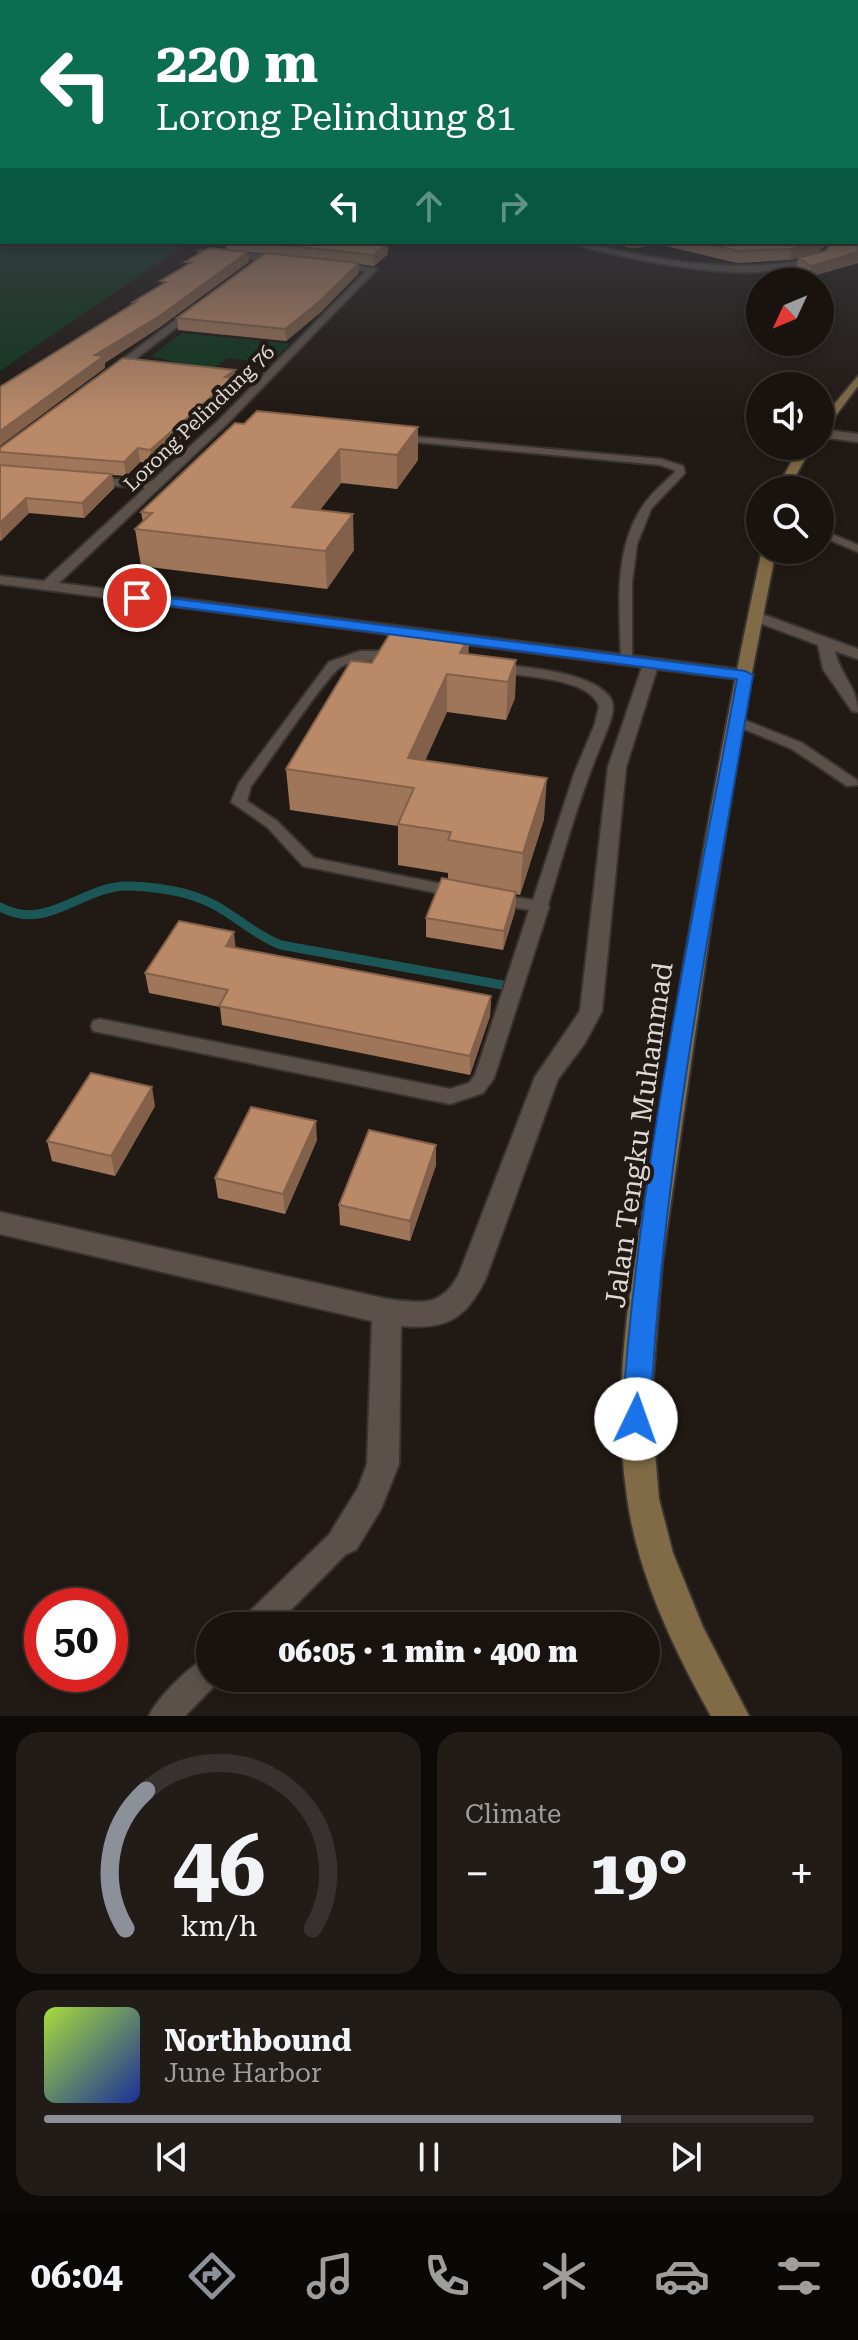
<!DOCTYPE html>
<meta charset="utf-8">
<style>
:root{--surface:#19130f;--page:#221c18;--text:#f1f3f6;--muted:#9f9e9e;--line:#37322f;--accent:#8c9099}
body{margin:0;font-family:"Roboto Serif",serif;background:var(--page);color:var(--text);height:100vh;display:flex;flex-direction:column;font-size:30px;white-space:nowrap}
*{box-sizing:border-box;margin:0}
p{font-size:26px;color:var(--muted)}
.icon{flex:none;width:44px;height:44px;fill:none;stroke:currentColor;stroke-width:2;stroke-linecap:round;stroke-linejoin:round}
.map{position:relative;height:1716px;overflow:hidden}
.panel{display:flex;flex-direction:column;gap:16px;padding:16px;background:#0e0a08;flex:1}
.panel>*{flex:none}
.guide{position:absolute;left:0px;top:0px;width:858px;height:244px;box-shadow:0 4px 12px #0003,0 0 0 2px var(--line);background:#0b6e4f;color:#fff;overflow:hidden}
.needle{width:52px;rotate:226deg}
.buttons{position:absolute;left:746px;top:268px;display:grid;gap:16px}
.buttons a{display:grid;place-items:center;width:88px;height:88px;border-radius:50%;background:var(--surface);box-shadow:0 4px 12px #0003,0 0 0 2px var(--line);font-size:40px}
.speed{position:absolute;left:24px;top:1588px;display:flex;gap:16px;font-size:40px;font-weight:700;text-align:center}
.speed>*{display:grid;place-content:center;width:104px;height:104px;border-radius:50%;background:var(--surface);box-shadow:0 4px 12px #0003,0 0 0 2px var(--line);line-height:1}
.speed .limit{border:12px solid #d22;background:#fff;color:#111}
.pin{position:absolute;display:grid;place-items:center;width:68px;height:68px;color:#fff;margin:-34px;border:4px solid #fff;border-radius:50%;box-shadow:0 2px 8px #0007}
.me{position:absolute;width:88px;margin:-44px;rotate:3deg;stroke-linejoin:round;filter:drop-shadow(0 0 6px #0008)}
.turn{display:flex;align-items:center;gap:28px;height:168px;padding:0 24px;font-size:36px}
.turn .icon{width:104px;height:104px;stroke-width:2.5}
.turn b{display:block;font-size:56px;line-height:68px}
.lanes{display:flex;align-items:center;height:76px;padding:0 24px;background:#0003;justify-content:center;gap:40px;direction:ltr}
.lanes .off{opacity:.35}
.big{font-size:60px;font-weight:800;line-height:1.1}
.panel .card{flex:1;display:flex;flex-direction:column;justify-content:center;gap:12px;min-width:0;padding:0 28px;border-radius:24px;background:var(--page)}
.panel .dial{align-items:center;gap:0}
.dial svg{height:208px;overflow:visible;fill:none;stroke:var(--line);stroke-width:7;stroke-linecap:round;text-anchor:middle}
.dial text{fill:var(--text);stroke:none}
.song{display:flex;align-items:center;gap:24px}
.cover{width:96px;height:96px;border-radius:12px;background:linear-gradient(135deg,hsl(80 70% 55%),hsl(230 70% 35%))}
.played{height:8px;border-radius:4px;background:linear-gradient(90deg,var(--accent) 75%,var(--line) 75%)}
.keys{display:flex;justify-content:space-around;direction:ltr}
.heat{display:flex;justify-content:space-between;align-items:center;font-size:44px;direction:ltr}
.panel .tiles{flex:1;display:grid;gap:16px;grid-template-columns:1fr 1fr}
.card:last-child{grid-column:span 2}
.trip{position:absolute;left:196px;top:1612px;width:464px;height:80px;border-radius:40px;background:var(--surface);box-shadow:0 4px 12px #0003,0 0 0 2px var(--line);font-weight:800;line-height:80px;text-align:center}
.menu{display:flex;height:128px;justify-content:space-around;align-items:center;background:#0a0806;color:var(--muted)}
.menu .icon{width:56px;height:56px}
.menu .selected{color:var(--accent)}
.menu b{font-size:36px;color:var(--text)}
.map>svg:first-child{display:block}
.green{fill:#10361f}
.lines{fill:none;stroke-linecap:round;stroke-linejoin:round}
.stream-far1{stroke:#1c5758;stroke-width:4}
.stream{stroke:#1c5758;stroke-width:9}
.lane-casing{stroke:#393330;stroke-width:4}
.street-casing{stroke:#393330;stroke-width:4}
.secondary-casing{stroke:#393330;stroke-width:4}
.lane{fill:#5b514a;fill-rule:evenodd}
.street{fill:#5b514a;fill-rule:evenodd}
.secondary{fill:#816b46;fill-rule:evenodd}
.wall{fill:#9f7659}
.shaded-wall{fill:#826049}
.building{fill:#b98968;stroke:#826049;stroke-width:2}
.route{fill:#1a73e8;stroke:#114b97;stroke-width:2}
.labels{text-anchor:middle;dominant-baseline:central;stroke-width:8;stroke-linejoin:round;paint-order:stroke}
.far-street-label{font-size:20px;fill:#ded8d5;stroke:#211914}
.near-street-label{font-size:28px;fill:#ded8d5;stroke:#211914}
</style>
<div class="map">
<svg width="858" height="1716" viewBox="0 0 858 1716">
<rect width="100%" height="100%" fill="#211914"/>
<g class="green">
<polygon points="0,177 2,242 188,242 0,371"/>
<polygon points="182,333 290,344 270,363 228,358 210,371 151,356"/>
</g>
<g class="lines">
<polyline class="stream-far1" points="224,381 242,387"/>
<path class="stream" d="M0,907c47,26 82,-22 129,-21 32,1 67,6 94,24 20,12 36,27 58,35l227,41"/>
<g class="lane-casing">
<g id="lane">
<path d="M569,242h11c79,19 155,33 236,16l3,2c-52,24 -147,7 -202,-5 -16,-4 -34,-7 -48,-13z"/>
<path d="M396,435l265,24 22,7 2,7 -34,36 -14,35 -5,38v81h-10l-1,-3c-1,-50 -8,-107 20,-151 9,-15 22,-25 34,-37l-1,-2 -14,-5 -267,-25v-4z"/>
<polygon points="820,529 858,545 858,552 820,536"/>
<path d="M360,651h36l6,4c-11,9 -40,2 -60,11 -14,7 -76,101 -91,120l-4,15 30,20 37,37 143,29 8,5 -2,4 -6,1 -154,-31 -36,-39 -36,-25 8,-19 90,-121z"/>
<path d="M495,664c28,3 100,8 116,35 6,11 -4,30 -8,41 -23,54 -38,109 -55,165l1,2 -55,171 -11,15 -33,11 -357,-73 -2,-5 2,-5 7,-2 350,70 19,-6 6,-8 54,-165 -39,-7 -2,-4 8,-5 37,6 41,-126 21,-50 4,-18c-11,-30 -81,-29 -109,-35v-6z"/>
<polygon points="737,717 802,743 857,780 858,785 847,786 792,749 732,724 730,721"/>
<polygon points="344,1525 353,1529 357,1538 353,1547 275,1626 241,1626 245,1616 335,1529"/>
<path d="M210,1656v22h11l-1,2 -35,36h-36c8,-18 43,-53 61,-60z"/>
</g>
</g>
<g class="street-casing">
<g id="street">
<polygon points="197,250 286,256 290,259 286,262 200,255"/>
<path d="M331,261l46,8 -150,155 -168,159 686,87 8,5 -8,5 -88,-11 -31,98 -24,244 -17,32 -27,36 -72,199c-20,41 -39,52 -85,48l-2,138 -18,45 -25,41 -12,5 -12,-5 -5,-12 31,-50 9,-24 5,-143 -372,-87v-22l387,87c34,4 54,9 72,-25l76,-197 45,-66 28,-244 34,-100 -642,-83v-8l44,5 101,-93 -57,-4 -5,-1v-6l69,4 67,-61 147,-149 -35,-6z"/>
<polygon points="194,306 202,308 112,377 104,377 104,373"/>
<polygon points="820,429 858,434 858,442 820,437"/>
<path d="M754,611l104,38v10l-23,-8c5,24 23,37 23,61l-6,-1 -29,-42 -5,-24 -69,-26v-6z"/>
</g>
</g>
<g class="secondary-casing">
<g id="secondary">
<polygon points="858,376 858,386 824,431 820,433 820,421"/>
<polygon points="800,446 812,446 788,490 776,490"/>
<path d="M762,550h14l-28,143 -35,217 -51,355 -11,141 8,93 14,54 30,74 46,89h-38c-37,-66 -74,-143 -84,-219 -19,-128 12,-257 32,-383 31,-189 62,-377 103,-564z"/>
</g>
</g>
<use href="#lane" class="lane"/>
<use href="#street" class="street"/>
<use href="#secondary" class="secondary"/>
</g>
<g class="wall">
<polygon points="856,221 858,221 858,263 809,277 796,270 798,258 856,242"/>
<polygon points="225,242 369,242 388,244 388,254 374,266 359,264 359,273 321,312 286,341 178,330 177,318 267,254 226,249"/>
<polygon points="608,242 649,242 644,247 630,248"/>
<polygon points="649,242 829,242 817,253 790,260 737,263"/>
<polygon points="236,382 234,384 234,391 152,464 140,462 126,476 112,475 114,488 84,518 29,513 0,541 0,448"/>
<polygon points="244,424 418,460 397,489 341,483 320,510 354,550 327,589 141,566 135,529 143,522 141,512"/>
<polygon points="469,654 516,660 515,698 506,720 447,712 425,760 544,819 520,895 516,894 515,911 503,950 426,937 426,918 448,879 448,873 398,865 398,826 290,810 286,769 372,663"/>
<polygon points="236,948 491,996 490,1016 470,1075 222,1025 220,1007 149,993 145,973"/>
<polygon points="155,1106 115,1176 52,1161 47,1141"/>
<polygon points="317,1140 285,1214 218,1198 215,1178"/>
<polygon points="436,1165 410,1241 340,1225 339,1205"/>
</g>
<g class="shaded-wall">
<polygon points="631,242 649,242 644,247 630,248"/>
<polygon points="819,242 829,242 817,253 790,260 791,249"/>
<polygon points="388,244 388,254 374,266 373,255"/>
<polygon points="248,252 249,262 159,328 105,363 105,368 0,446 0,431 95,355"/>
<polygon points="858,252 858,263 809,277 811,266"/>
<polygon points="359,263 359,273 321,312 286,341 285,329"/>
<polygon points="235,370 236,382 234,384 234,391 152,464 150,450 225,377"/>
<polygon points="418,427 418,460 397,489 397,455"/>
<polygon points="138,448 140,462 126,476 124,462"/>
<polygon points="340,449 341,483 294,543 292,507"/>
<polygon points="112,474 114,488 84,518 82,503"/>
<polygon points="26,498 29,513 1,541 0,523"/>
<polygon points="353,514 354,550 327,589 325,551"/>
<polygon points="469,637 468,674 460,653"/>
<polygon points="516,660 515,698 506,720 508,682"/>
<polygon points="447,674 447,712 413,788 408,758"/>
<polygon points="547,778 544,819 520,895 523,853"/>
<polygon points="516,892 515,911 503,950 504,931"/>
<polygon points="234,932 236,951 226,946"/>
<polygon points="491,996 490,1016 470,1075 470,1056"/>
<polygon points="152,1087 155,1106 115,1176 111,1156"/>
<polygon points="316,1121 317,1140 285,1214 283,1194"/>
<polygon points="436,1145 436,1165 410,1241 410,1221"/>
</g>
<g class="building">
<polygon points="856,238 858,238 858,252 811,266 798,258 825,251 833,242 856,242"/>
<polygon points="256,242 369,242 388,244 373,255"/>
<polygon points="699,242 819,242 791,249 739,251"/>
<polygon points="209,248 248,252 158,317 95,355 104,356 0,431 0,387 136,302 133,302 166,282 160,281 192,262 185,262"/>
<polygon points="266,253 359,263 320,301 285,329 177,318"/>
<polygon points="123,358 235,370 225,377 233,378 150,450 138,448 124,462 0,452 0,448"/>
<polygon points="257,411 418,427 397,455 340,449 292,507 353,514 325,551 135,529 152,513 141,512 235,423 244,424"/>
<polygon points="0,465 112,474 82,503 26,498 0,523"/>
<polygon points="394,627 469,637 460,653 516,660 508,682 447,674 408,758 547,778 523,853 448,840 451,832 398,824 414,788 286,769 351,661 372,663"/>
<polygon points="442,878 516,892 504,931 426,918"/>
<polygon points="179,921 234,932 226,946 491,996 470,1056 219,1006 228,990 145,973"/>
<polygon points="91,1073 152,1087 111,1156 47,1141"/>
<polygon points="251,1107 316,1121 283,1194 215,1178"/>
<polygon points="369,1130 436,1145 410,1221 339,1205"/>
</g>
<linearGradient id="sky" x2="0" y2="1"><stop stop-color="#120e0b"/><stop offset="0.42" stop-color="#3d3e45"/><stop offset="1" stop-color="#3d3e45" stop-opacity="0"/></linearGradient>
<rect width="858" height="417" fill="url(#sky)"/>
<path class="route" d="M137,594l608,77 8,4c-42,246 -91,495 -103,744l-4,10 -10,4 -10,-4 -4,-10c16,-248 70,-495 115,-740l-605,-78 -2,-3z"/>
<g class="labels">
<g class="far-street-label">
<text transform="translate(199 418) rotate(-44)">Lorong Pelindung 76</text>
</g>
<g class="near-street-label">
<text transform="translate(639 1135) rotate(-82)">Jalan Tengku Muhammad</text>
</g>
</g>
</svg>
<div class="buttons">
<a><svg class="needle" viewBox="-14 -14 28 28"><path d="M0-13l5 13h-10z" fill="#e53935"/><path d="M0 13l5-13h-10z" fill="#9f9e9e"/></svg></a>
<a><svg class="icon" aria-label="sound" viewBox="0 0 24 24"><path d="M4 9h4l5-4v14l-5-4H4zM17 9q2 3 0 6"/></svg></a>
<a><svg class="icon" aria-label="search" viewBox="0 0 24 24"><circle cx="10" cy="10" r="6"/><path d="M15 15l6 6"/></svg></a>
</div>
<div class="speed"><div class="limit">50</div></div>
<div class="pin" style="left:137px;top:598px;background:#d93025"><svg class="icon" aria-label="arrive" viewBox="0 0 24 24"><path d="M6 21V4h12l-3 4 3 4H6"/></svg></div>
<svg class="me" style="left:636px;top:1419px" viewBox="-20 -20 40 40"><circle r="19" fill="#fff"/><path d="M0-13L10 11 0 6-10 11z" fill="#1a73e8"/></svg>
<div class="trip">06:05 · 1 min · 400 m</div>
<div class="guide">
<div class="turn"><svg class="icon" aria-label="left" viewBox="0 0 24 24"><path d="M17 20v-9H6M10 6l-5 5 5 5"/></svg><div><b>220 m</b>Lorong Pelindung 81</div></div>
<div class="lanes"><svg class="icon" aria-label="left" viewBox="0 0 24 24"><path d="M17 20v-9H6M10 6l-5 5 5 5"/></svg><svg class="icon off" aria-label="ahead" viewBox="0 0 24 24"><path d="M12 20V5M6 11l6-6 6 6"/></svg><svg class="icon off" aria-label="right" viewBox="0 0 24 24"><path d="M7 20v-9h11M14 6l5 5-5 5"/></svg></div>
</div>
</div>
<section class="panel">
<div class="tiles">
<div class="card dial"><svg viewBox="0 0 100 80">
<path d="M14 69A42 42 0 1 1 86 69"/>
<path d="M14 69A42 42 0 0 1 22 16" stroke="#8c9099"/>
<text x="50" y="56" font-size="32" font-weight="700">46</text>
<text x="50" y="72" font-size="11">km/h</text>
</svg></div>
<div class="card"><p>Climate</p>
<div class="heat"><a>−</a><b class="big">19°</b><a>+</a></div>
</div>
<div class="card">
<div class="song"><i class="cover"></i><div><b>Northbound</b><p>June Harbor</p></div></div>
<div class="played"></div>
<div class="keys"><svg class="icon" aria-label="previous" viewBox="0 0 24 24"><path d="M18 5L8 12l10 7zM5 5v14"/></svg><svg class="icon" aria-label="pause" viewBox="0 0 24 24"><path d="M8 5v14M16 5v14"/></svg><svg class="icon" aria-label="next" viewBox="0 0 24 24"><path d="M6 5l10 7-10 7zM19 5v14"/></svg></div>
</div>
</div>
</section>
<nav class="menu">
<b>06:04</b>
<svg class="icon selected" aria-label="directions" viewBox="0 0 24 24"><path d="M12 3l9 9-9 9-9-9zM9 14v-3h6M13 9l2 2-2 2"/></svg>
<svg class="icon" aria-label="music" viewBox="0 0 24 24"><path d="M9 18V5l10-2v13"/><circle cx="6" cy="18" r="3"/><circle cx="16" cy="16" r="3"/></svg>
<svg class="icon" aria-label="phone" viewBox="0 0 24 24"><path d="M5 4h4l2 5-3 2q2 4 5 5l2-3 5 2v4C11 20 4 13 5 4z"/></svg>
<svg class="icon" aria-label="climate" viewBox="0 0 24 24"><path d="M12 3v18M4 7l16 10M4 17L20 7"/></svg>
<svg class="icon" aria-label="car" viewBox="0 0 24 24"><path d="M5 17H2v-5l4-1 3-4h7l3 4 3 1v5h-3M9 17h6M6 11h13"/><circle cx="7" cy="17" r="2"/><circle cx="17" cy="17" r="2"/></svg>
<svg class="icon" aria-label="filters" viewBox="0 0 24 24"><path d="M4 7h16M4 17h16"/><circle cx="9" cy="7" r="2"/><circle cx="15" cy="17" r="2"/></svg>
</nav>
